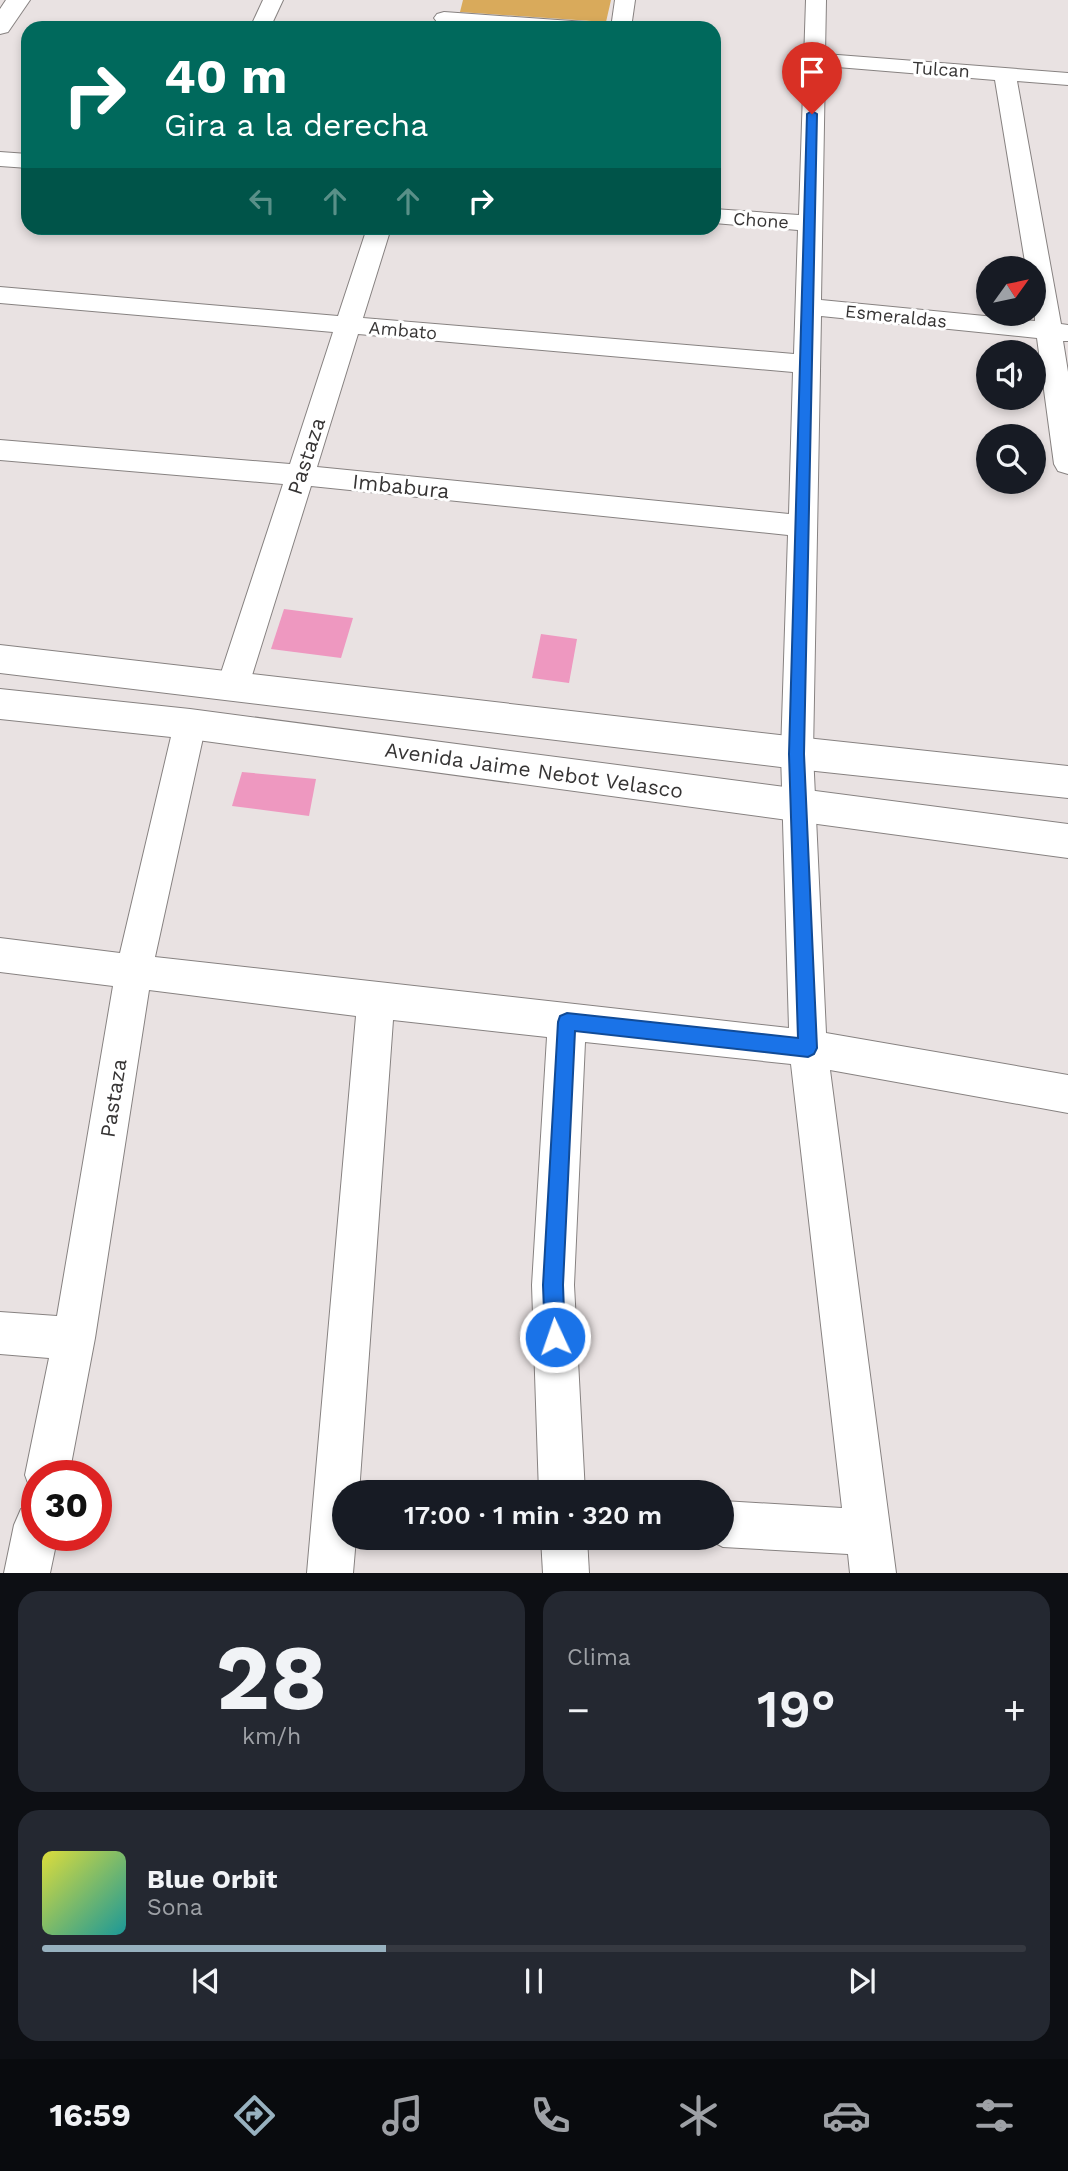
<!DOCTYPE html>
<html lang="es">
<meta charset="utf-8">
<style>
:root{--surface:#171b24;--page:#242831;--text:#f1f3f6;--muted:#9ea1a6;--line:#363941;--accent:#97b1bf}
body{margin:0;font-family:"Work Sans",sans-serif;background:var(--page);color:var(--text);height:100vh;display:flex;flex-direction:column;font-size:26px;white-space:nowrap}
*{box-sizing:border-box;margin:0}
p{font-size:23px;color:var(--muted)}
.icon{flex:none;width:38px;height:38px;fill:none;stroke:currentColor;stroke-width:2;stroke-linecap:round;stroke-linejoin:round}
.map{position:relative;height:1573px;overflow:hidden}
.drawer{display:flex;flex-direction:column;gap:18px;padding:18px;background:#0d0f14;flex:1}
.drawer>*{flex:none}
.guide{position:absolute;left:21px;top:21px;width:700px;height:214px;border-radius:21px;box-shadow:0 4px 10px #0003;background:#00695c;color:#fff;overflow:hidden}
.needle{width:46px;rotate:57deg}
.controls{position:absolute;left:976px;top:256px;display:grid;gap:14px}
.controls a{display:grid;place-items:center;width:70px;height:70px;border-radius:50%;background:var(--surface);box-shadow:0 4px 10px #0003;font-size:35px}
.speed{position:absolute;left:21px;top:1460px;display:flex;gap:14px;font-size:35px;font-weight:700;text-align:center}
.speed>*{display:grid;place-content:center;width:91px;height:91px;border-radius:50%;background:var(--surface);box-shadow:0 4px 10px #0003;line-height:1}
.speed .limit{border:10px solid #d22;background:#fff;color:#111}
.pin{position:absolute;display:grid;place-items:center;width:60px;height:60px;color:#fff;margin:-72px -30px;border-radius:50% 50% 50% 0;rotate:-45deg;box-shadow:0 0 7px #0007}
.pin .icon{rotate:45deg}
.me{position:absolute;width:77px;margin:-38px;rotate:357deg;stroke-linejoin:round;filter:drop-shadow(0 0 5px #0008)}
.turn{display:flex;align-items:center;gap:24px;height:147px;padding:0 28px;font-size:32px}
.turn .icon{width:91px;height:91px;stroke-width:2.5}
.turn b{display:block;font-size:49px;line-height:60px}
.lanes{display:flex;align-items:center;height:66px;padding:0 28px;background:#0003;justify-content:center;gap:35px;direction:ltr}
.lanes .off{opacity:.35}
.big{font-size:52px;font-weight:600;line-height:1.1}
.drawer .widget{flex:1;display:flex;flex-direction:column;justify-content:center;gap:10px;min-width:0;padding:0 24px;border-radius:21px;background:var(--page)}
.drawer .dial{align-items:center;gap:0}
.dial b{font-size:91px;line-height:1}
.song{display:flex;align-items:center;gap:21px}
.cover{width:84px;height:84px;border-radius:10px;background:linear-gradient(135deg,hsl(60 70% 55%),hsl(180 70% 35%))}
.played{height:7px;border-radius:4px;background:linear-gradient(90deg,var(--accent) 35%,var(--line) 35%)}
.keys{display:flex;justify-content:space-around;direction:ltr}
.heat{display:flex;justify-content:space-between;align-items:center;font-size:38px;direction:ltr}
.drawer .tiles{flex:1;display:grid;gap:18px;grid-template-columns:1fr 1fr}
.widget:last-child{grid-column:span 2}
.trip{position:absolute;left:332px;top:1480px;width:402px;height:70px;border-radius:35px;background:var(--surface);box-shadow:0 4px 10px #0003;font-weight:600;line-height:70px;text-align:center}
.menu{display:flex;height:112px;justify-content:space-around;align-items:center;background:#090b0e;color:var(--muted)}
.menu .icon{width:49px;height:49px}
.menu .active{color:var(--accent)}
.menu b{font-size:32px;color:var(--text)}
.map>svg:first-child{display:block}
.green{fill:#d9aa5b}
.building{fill:#ee98c0}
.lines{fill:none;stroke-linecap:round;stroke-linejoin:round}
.street-casing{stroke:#878281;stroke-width:2}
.secondary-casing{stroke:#878281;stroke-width:2}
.street{fill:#fff;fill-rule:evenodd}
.secondary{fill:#fff;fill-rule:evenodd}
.route{fill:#1a73e8;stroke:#114b97;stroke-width:2}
.labels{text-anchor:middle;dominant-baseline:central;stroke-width:6;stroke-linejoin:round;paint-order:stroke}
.far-street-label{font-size:18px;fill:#363434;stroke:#fff}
.street-label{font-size:21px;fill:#363434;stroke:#fff}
</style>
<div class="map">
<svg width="1068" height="1573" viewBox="0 0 1068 1573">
<rect width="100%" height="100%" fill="#e9e2e2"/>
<polygon class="green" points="463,0 611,0 606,22 460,12"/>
<g class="building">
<polygon points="284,609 353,618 341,658 271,649"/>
<polygon points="541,634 577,639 569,683 532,678"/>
<polygon points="242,772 316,779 309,816 232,806"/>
</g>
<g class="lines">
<g class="street-casing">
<g id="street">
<polygon points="263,0 283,0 270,28 250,28"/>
<polygon points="615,0 635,0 631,28 611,28"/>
<path d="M806,0h20l-1,54 243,19v12l-51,-4 44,243 7,1v16h-5l5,31v102l-10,-3 -4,-7 -17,-126 -216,-22 -8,437 13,280 242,42v38l-238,-43 66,503h-46l-2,-19 -125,-7 -17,-9h17v-37l119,7 -51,-444 -206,-22 -11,243 11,208h-46l-7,-208 15,-248 -154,-17 -34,473h-14v45h11l-3,35h-46l49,-557 -207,-26 -54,348 -26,137h-32v18l-6,-2 -6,-16 24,-117 -49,-4v-42l57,4 56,-330 -113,-14v-34l120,15 54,-229 5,-9 11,-4 11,4 5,9 -51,233 634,71 -8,-275 7,-218 -477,-49 -62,199 -5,9 -11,4 -11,-4 -5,-9 66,-201 -283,-24v-20l290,24 43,-132 -333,-29v-16l338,29 29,-88h24l-28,90 431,36 4,-124 -84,-7v-14l85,6zM825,66l170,14 31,188h8l1,53 -214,-21zM358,334l435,38 -4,142 -472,-47z"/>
<polygon points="444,12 586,22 593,24 596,28 499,28 437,22 434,18 437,14"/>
<polygon points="0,152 28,154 28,168 0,166"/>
<polygon points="37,1502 37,1535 58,1535 50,1573 4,1573 14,1525 21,1509"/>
<polygon points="541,1538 587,1538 589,1573 543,1573"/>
</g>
</g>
<g class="secondary-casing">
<g id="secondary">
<polygon points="6,0 30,0 8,32 0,34 0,9"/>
<polygon points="0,645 797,737 1068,766 1068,798 797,769 0,673"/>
<polygon points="0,689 190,709 1068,824 1068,858 190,739 0,719"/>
</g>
</g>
<use href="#street" class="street"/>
<use href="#secondary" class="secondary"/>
</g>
<polygon class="route" points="812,111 817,114 804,754 817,1048 814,1054 808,1057 575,1031 563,1285 565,1337 562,1344 555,1347 548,1344 545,1337 543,1285 558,1022 560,1016 567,1013 798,1038 789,754 807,114"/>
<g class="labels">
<g class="far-street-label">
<text transform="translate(941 69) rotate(4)">Tulcan</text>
<text transform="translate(761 220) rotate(4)">Chone</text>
<text transform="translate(896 316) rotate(6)">Esmeraldas</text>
<text transform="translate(403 330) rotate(5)">Ambato</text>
</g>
<g class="street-label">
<text transform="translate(306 456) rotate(-72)">Pastaza</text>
<text transform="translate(401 486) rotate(6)">Imbabura</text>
<text transform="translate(534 770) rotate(8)">Avenida Jaime Nebot Velasco</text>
<text transform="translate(113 1098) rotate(-81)">Pastaza</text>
</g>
</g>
</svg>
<div class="controls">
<a><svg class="needle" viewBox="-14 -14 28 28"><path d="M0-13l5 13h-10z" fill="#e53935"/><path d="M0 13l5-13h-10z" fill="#9ea1a6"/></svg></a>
<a><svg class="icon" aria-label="sound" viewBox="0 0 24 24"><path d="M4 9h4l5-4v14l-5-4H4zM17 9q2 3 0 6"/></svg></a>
<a><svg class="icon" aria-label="search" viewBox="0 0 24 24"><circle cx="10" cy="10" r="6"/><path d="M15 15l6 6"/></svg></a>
</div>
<div class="speed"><div class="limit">30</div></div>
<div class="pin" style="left:812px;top:114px;background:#d93025"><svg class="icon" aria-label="arrive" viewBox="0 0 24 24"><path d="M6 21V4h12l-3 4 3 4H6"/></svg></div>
<svg class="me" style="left:555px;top:1337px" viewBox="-20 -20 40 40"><circle r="17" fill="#1a73e8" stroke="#fff" stroke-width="3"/><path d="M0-11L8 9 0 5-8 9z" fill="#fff"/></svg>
<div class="trip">17:00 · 1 min · 320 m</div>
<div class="guide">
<div class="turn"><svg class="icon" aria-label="right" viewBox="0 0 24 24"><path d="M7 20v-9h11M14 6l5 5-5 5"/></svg><div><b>40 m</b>Gira a la derecha</div></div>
<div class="lanes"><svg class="icon off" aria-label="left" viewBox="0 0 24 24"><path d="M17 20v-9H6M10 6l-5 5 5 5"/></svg><svg class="icon off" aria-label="ahead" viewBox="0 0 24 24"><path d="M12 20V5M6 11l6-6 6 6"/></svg><svg class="icon off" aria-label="ahead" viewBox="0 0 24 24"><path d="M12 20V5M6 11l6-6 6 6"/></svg><svg class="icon" aria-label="right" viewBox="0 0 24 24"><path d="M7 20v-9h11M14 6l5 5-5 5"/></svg></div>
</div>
</div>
<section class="drawer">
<div class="tiles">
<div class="widget dial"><b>28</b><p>km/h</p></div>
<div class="widget"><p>Clima</p>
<div class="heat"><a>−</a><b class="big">19°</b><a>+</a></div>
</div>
<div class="widget">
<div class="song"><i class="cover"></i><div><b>Blue Orbit</b><p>Sona</p></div></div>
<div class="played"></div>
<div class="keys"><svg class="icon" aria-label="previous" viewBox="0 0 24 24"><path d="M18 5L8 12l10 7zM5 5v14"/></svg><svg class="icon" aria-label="pause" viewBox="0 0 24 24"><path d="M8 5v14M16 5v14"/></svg><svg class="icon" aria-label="next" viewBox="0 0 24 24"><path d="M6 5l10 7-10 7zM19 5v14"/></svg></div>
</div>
</div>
</section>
<nav class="menu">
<b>16:59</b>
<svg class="icon active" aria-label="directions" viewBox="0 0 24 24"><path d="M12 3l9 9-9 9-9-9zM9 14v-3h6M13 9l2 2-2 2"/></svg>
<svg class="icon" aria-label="music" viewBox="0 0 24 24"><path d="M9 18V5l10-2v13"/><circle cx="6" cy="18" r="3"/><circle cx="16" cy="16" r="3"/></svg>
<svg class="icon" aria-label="phone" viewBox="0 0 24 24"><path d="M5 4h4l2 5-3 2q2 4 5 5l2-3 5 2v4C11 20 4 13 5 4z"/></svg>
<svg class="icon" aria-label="climate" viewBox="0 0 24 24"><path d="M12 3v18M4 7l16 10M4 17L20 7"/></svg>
<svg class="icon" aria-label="car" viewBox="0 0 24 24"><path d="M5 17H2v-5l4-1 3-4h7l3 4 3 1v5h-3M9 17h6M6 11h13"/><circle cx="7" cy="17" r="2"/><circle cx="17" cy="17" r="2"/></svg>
<svg class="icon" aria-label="filters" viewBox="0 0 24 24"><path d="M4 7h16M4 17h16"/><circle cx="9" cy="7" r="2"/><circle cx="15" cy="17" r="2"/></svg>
</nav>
